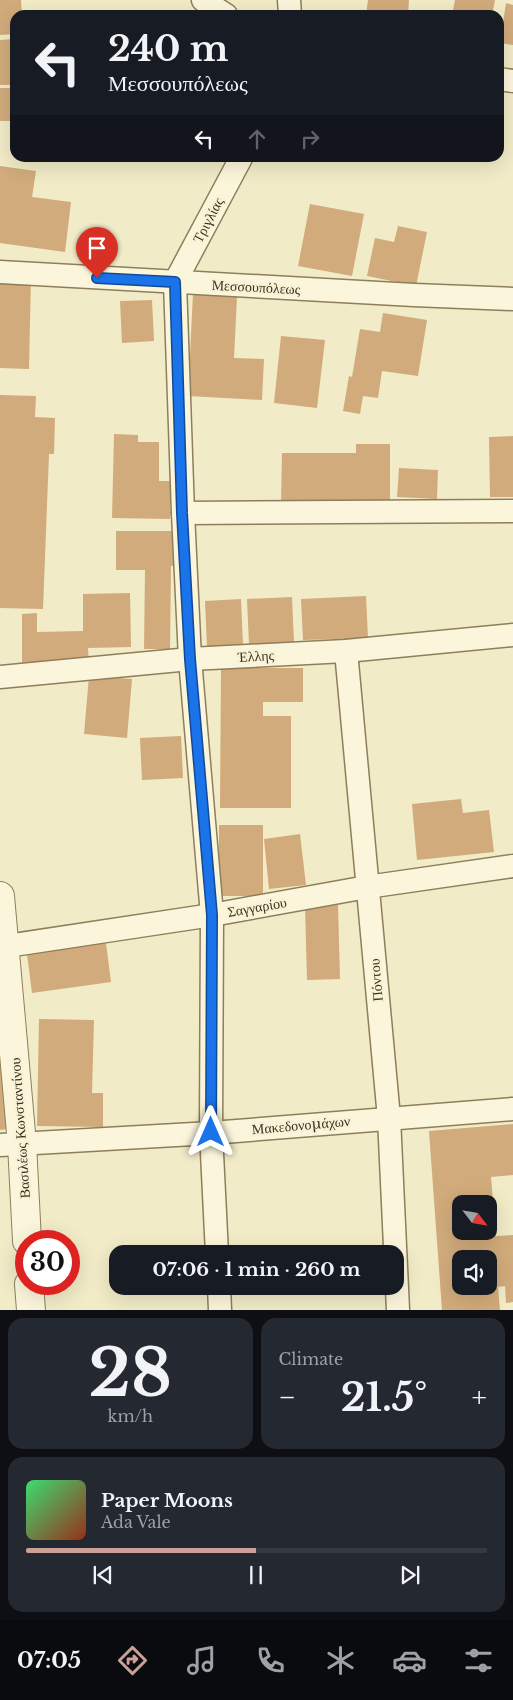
<!DOCTYPE html>
<meta charset="utf-8">
<style>
:root{--surface:#171b24;--page:#242831;--text:#f1f3f6;--muted:#9ea1a6;--line:#363941;--accent:#cd9f99}
body{margin:0;font-family:"Libre Baskerville",serif;background:var(--page);color:var(--text);height:100vh;display:flex;flex-direction:column;font-size:19px;white-space:nowrap}
*{box-sizing:border-box;margin:0}
p{font-size:16px;color:var(--muted)}
.icon{flex:none;width:28px;height:28px;fill:none;stroke:currentColor;stroke-width:2;stroke-linecap:round;stroke-linejoin:round}
.map{position:relative;height:1310px;overflow:hidden}
.panel{display:flex;flex-direction:column;gap:8px;padding:8px;background:#0d0f14;flex:1}
.panel>*{flex:none}
.banner{position:absolute;left:10px;top:10px;width:494px;height:152px;border-radius:15px;box-shadow:0 5px 20px #0002;background:#171b24;color:var(--text);overflow:hidden}
.needle{width:32px;rotate:121deg}
.tools{position:absolute;left:452px;top:1195px;display:grid;gap:10px}
.tools a{display:grid;place-items:center;width:45px;height:45px;border-radius:10px;background:var(--surface);box-shadow:0 5px 20px #0002;font-size:25px}
.speed{position:absolute;left:15px;top:1230px;display:flex;gap:10px;font-size:25px;font-weight:700;text-align:center}
.speed>*{display:grid;place-content:center;width:65px;height:65px;border-radius:50%;background:var(--surface);box-shadow:0 5px 20px #0002;line-height:1}
.speed .limit{border:8px solid #d22;background:#fff;color:#111}
.pin{position:absolute;display:grid;place-items:center;width:42px;height:42px;color:#fff;margin:-51px -21px;border-radius:50% 50% 50% 0;rotate:-45deg;box-shadow:0 0 5px #0007}
.pin .icon{rotate:45deg}
.me{position:absolute;width:55px;margin:-28px;rotate:0deg;stroke-linejoin:round;filter:drop-shadow(0 0 4px #0008)}
.turn{display:flex;align-items:center;gap:18px;height:105px;padding:0 15px;font-size:22px}
.turn .icon{width:65px;height:65px;stroke-width:2.5}
.turn b{display:block;font-size:35px;line-height:42px}
.lanes{display:flex;align-items:center;height:48px;padding:0 15px;background:#0003;justify-content:center;gap:25px;direction:ltr}
.lanes .off{opacity:.35}
.big{font-size:38px;font-weight:800;line-height:1.1}
.panel .card{flex:1;display:flex;flex-direction:column;justify-content:center;gap:8px;min-width:0;padding:0 18px;border-radius:15px;background:var(--page)}
.panel .dial{align-items:center;gap:0}
.dial b{font-size:65px;line-height:1}
.song{display:flex;align-items:center;gap:15px}
.cover{width:60px;height:60px;border-radius:8px;background:linear-gradient(135deg,hsl(140 70% 55%),hsl(10 70% 35%))}
.played{height:5px;border-radius:2px;background:linear-gradient(90deg,var(--accent) 50%,var(--line) 50%)}
.keys{display:flex;justify-content:space-around;direction:ltr}
.heat{display:flex;justify-content:space-between;align-items:center;font-size:28px;direction:ltr}
.panel .tiles{flex:1;display:grid;gap:8px;grid-template-columns:1fr 1fr}
.card:last-child{grid-column:span 2}
.trip{position:absolute;left:109px;top:1245px;width:295px;height:50px;border-radius:15px;background:var(--surface);box-shadow:0 5px 20px #0002;font-weight:800;line-height:50px;text-align:center}
.tabs{display:flex;height:80px;justify-content:space-around;align-items:center;background:#090b0e;color:var(--muted)}
.tabs .icon{width:35px;height:35px}
.tabs .on{color:var(--accent)}
.tabs b{font-size:22px;color:var(--text)}
.map>svg:first-child{display:block}
.building{fill:#d1ab7b;fill-rule:evenodd}
.lines{fill:none;stroke-linecap:round;stroke-linejoin:round}
.minor-casing{stroke:#8e7e5b;stroke-width:25}
.tertiary-casing{stroke:#8e7e5b;stroke-width:30}
.minor{stroke:#fbf6db;stroke-width:22}
.tertiary{stroke:#fbf6db;stroke-width:28}
.route-casing{stroke:#114b97;stroke-width:12}
.route{stroke:#1a73e8;stroke-width:9}
.labels{text-anchor:middle;dominant-baseline:central;stroke-width:5;stroke-linejoin:round;paint-order:stroke}
.street-label{font-size:14px;fill:#3e321f;stroke:#f8f3d7}
</style>
<div class="map">
<svg width="513" height="1310" viewBox="0 0 513 1310">
<rect width="100%" height="100%" fill="#f1ebc7"/>
<g class="building">
<polygon points="0,0 21,0 22,15 15,15 15,34 0,35"/>
<polygon points="368,0 409,0 408,15 366,15"/>
<polygon points="455,0 495,0 492,15 452,15"/>
<polygon points="506,3 513,5 513,45 500,43"/>
<polygon points="15,39 15,85 0,85 0,40"/>
<polygon points="0,88 13,88 14,121 0,121"/>
<polygon points="0,166 36,171 32,197 71,202 65,252 0,243"/>
<polygon points="310,204 364,214 352,276 298,266"/>
<polygon points="398,226 427,232 416,286 367,276 375,238 394,242"/>
<polygon points="0,277 31,277 29,369 0,368"/>
<polygon points="193,294 237,297 234,358 264,359 262,400 188,396"/>
<polygon points="152,300 154,341 122,343 120,301"/>
<polygon points="383,313 427,320 418,376 382,371 378,398 363,396 360,414 343,411 349,376 352,377 360,329 380,332"/>
<polygon points="281,336 325,340 317,408 274,403"/>
<polygon points="0,395 36,396 35,417 55,418 54,454 49,454 43,609 0,608"/>
<polygon points="114,434 138,435 138,442 159,442 159,481 171,481 170,519 112,518"/>
<polygon points="513,436 513,497 490,497 489,437"/>
<polygon points="356,444 390,444 390,500 358,500 358,504 281,504 282,453 356,453"/>
<polygon points="399,468 438,470 437,499 397,497"/>
<polygon points="116,531 176,531 176,566 171,566 170,649 144,649 145,570 116,570"/>
<polygon points="130,593 131,647 88,648 89,664 22,664 22,614 37,613 37,632 83,631 83,594"/>
<polygon points="366,596 368,638 303,640 301,599"/>
<polygon points="292,597 294,643 249,645 247,599"/>
<polygon points="241,599 243,645 207,647 205,601"/>
<polygon points="221,668 303,668 303,702 263,702 263,716 291,716 291,808 220,808"/>
<polygon points="89,676 132,679 127,738 84,734"/>
<polygon points="181,736 183,778 142,780 140,738"/>
<polygon points="461,799 463,813 489,810 494,852 417,860 412,804"/>
<rect x="219" y="825" width="44" height="71"/>
<polygon points="300,834 306,885 269,889 264,839"/>
<polygon points="338,905 340,979 307,980 305,906"/>
<polygon points="106,943 111,982 32,993 27,954"/>
<polygon points="39,1019 94,1020 92,1093 103,1093 103,1127 37,1126"/>
<polygon points="0,1050 10,1129 0,1130"/>
<path d="M513,1124v51l-22,2 5,59 17,-1v67l-7,1 -1,-17 -7,1 2,23h-58l-13,-179zM461,1204h28v27h-28zM461,1259h28v27h-28z"/>
</g>
<g class="lines">
<g class="minor-casing">
<g id="minor">
<polyline points="203,0 226,15"/>
<polyline points="289,0 290,15"/>
<polyline points="499,79 513,81"/>
<polyline points="0,272 414,295 513,299"/>
<polyline points="183,513 513,511"/>
<polyline points="346,651 389,1118 398,1310"/>
<polyline points="0,677 190,659 346,651 513,635"/>
<polyline points="0,947 212,915 367,887 513,866"/>
<polyline points="0,1145 211,1133 513,1109"/>
<polyline points="217,1254 211,1133 212,915 190,659 183,513 175,282 241,158"/>
<polyline points="219,1286 220,1310"/>
</g>
</g>
<g class="tertiary-casing">
<g id="tertiary">
<polyline points="0,896 22,1144 27,1241"/>
<polyline points="29,1284 31,1310"/>
</g>
</g>
<use href="#minor" class="minor"/>
<use href="#tertiary" class="tertiary"/>
</g>
<g class="lines">
<g class="route-casing">
<polyline id="route" points="97,278 175,282 182,513 190,659 212,915 211,1132"/>
</g>
<use href="#route" class="route"/>
</g>
<g class="labels">
<g class="street-label">
<text transform="translate(208 220) rotate(-62)">Τριγλίας</text>
<text transform="translate(256 287) rotate(3)">Μεσσουπόλεως</text>
<text transform="translate(256 656) rotate(-3)">Έλλης</text>
<text transform="translate(257 907) rotate(-10)">Σαγγαρίου</text>
<text transform="translate(376 980) rotate(-95)">Πόντου</text>
<text transform="translate(301 1125) rotate(-5)">Μακεδονομάχων</text>
<text transform="translate(20 1128) rotate(-94)">Βασιλέως Κωνσταντίνου</text>
</g>
</g>
</svg>
<div class="tools">
<a><svg class="needle" viewBox="-14 -14 28 28"><path d="M0-13l5 13h-10z" fill="#e53935"/><path d="M0 13l5-13h-10z" fill="#9ea1a6"/></svg></a>
<a><svg class="icon" aria-label="sound" viewBox="0 0 24 24"><path d="M4 9h4l5-4v14l-5-4H4zM17 9q2 3 0 6"/></svg></a>
</div>
<div class="speed"><div class="limit">30</div></div>
<div class="pin" style="left:97px;top:278px;background:#d93025"><svg class="icon" aria-label="arrive" viewBox="0 0 24 24"><path d="M6 21V4h12l-3 4 3 4H6"/></svg></div>
<svg class="me" style="left:211px;top:1132px" viewBox="-20 -20 40 40"><path d="M0-17L14 15 0 8-14 15z" fill="#1a73e8" stroke="#fff" stroke-width="4"/></svg>
<div class="trip">07:06 · 1 min · 260 m</div>
<div class="banner">
<div class="turn"><svg class="icon" aria-label="left" viewBox="0 0 24 24"><path d="M17 20v-9H6M10 6l-5 5 5 5"/></svg><div><b>240 m</b>Μεσσουπόλεως</div></div>
<div class="lanes"><svg class="icon" aria-label="left" viewBox="0 0 24 24"><path d="M17 20v-9H6M10 6l-5 5 5 5"/></svg><svg class="icon off" aria-label="ahead" viewBox="0 0 24 24"><path d="M12 20V5M6 11l6-6 6 6"/></svg><svg class="icon off" aria-label="right" viewBox="0 0 24 24"><path d="M7 20v-9h11M14 6l5 5-5 5"/></svg></div>
</div>
</div>
<section class="panel">
<div class="tiles">
<div class="card dial"><b>28</b><p>km/h</p></div>
<div class="card"><p>Climate</p>
<div class="heat"><a>−</a><b class="big">21.5°</b><a>+</a></div>
</div>
<div class="card">
<div class="song"><i class="cover"></i><div><b>Paper Moons</b><p>Ada Vale</p></div></div>
<div class="played"></div>
<div class="keys"><svg class="icon" aria-label="previous" viewBox="0 0 24 24"><path d="M18 5L8 12l10 7zM5 5v14"/></svg><svg class="icon" aria-label="pause" viewBox="0 0 24 24"><path d="M8 5v14M16 5v14"/></svg><svg class="icon" aria-label="next" viewBox="0 0 24 24"><path d="M6 5l10 7-10 7zM19 5v14"/></svg></div>
</div>
</div>
</section>
<nav class="tabs">
<b>07:05</b>
<svg class="icon on" aria-label="directions" viewBox="0 0 24 24"><path d="M12 3l9 9-9 9-9-9zM9 14v-3h6M13 9l2 2-2 2"/></svg>
<svg class="icon" aria-label="music" viewBox="0 0 24 24"><path d="M9 18V5l10-2v13"/><circle cx="6" cy="18" r="3"/><circle cx="16" cy="16" r="3"/></svg>
<svg class="icon" aria-label="phone" viewBox="0 0 24 24"><path d="M5 4h4l2 5-3 2q2 4 5 5l2-3 5 2v4C11 20 4 13 5 4z"/></svg>
<svg class="icon" aria-label="climate" viewBox="0 0 24 24"><path d="M12 3v18M4 7l16 10M4 17L20 7"/></svg>
<svg class="icon" aria-label="car" viewBox="0 0 24 24"><path d="M5 17H2v-5l4-1 3-4h7l3 4 3 1v5h-3M9 17h6M6 11h13"/><circle cx="7" cy="17" r="2"/><circle cx="17" cy="17" r="2"/></svg>
<svg class="icon" aria-label="filters" viewBox="0 0 24 24"><path d="M4 7h16M4 17h16"/><circle cx="9" cy="7" r="2"/><circle cx="15" cy="17" r="2"/></svg>
</nav>
